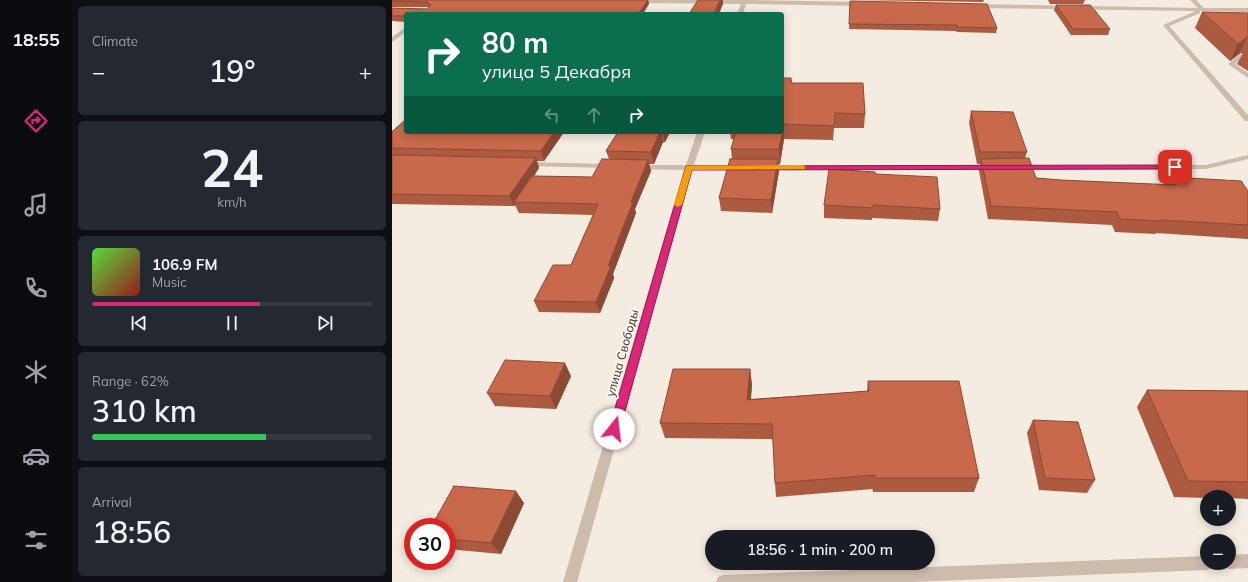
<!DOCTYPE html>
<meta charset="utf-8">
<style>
:root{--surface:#171b24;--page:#242831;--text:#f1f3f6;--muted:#9ea1a6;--line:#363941;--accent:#db2777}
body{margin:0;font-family:Mulish,sans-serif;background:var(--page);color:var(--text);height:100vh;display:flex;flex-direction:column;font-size:15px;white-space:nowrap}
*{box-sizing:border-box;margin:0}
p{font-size:13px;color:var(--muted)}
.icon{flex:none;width:22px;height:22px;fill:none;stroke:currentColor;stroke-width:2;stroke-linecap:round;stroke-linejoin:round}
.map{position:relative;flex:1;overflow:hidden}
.panel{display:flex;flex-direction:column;gap:6px;padding:6px;background:#0d0f14;width:320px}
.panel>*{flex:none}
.top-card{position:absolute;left:12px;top:12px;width:380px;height:122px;border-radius:4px;box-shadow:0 2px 10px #0003;background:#0b6e4f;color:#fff;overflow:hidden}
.tools{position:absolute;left:808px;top:490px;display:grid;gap:8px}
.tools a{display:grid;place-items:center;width:36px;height:36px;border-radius:50%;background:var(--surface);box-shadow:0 2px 10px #0003;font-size:20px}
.speed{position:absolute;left:12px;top:518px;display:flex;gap:8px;font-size:20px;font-weight:700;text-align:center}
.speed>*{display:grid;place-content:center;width:52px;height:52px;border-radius:50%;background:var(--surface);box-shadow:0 2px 10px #0003;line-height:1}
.speed .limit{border:6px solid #d22;background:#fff;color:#111}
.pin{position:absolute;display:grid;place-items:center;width:34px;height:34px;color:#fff;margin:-17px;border-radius:8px;box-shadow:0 2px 6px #0006}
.me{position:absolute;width:44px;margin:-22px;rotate:16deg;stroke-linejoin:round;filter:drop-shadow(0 0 3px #0008)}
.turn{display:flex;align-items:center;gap:14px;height:84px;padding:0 12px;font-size:18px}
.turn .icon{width:52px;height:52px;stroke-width:2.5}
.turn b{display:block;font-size:28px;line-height:34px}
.lanes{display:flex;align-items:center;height:38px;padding:0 12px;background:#0003;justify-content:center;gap:20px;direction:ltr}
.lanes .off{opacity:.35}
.big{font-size:30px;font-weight:600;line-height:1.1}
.panel .widget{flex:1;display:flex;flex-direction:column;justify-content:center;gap:6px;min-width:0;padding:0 14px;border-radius:6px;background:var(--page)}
.panel .dial{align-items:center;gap:0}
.dial b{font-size:52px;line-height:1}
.song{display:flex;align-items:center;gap:12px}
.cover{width:48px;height:48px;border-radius:6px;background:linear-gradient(135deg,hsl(110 70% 55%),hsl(0 70% 35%))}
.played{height:4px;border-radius:2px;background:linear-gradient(90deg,var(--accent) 60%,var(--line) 60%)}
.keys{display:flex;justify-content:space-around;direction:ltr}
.heat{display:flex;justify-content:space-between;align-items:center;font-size:22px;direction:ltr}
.charge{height:6px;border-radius:3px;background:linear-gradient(90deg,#34c759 62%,var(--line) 0)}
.trip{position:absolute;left:313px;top:530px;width:230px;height:40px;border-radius:20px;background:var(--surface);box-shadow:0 2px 10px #0003;font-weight:600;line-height:40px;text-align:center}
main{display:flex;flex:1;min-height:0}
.menu{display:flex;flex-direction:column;width:72px;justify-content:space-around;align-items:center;background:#090b0e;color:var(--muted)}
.menu .icon{width:28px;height:28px}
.menu .on{color:var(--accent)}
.menu b{font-size:18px;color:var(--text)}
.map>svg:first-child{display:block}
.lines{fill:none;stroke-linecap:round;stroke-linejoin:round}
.minor{fill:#cdbbac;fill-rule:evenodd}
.wall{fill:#ac5a40}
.shaded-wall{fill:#8c4a34}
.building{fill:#c8694b;stroke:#8c4a34}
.route{fill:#db2777;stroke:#8e194d}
.slow{fill:#f59e0b}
.labels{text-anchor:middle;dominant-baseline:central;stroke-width:4;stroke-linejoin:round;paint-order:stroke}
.street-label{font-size:12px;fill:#3b302b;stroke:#fbf5ee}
</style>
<main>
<nav class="menu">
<b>18:55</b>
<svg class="icon on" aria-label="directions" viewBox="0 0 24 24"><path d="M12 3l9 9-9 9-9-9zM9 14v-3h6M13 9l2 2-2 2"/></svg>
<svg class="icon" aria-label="music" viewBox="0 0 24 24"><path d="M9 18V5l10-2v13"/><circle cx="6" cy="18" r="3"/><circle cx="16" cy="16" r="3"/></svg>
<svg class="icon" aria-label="phone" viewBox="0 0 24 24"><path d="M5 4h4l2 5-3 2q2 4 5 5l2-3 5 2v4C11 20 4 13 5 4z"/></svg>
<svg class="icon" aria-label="climate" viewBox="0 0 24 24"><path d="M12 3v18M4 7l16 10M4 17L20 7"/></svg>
<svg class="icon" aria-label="car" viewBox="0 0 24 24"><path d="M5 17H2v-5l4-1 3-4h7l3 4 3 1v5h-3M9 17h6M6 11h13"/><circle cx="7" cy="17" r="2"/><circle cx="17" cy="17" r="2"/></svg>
<svg class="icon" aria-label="filters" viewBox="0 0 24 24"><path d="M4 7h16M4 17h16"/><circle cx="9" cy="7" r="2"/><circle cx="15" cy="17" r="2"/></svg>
</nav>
<section class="panel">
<div class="widget"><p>Climate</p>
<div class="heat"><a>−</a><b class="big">19°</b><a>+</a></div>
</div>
<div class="widget dial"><b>24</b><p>km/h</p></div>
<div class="widget">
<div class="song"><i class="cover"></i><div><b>106.9 FM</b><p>Music</p></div></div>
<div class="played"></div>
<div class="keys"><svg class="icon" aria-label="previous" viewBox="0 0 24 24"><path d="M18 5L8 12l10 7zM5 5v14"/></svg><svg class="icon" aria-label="pause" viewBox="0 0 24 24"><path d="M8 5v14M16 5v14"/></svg><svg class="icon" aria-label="next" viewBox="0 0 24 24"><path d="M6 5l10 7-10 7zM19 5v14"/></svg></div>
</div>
<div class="widget"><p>Range · 62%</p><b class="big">310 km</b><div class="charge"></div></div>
<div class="widget"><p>Arrival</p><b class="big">18:56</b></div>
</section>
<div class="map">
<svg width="856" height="582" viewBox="0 0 856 582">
<rect width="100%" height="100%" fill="#f4ebe1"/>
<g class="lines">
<g class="minor">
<polygon points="242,0 356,0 470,2 473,4 470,6 354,4 351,14 345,14 349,4 244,3"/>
<polygon points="798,0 804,0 812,8 856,8 856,12 808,11 808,13 777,26 856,115 856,121 853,121 771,25 804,11 582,8 579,6 582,4 806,8"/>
<polygon points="14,27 14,32 0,42 0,37"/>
<polygon points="856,54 856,58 850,58 843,64 856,73 856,78 836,64 847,55"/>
<polygon points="305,132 313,132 302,165 349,166 353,168 349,170 300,170 185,582 171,582 292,170 245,169 241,167 245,165 294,165"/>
<polygon points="856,155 856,159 814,169 627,169 623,167 627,165 814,165"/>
<polygon points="130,162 219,164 223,166 219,168 133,166 129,164"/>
<polygon points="601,165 604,165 604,169 373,170 369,168 373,166"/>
<polygon points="856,554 856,568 837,569 832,567 830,563 837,563 837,555"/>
<polygon points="815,556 815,563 822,563 820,568 815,570 519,582 324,582 326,577 331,575"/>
</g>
</g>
<g class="wall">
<polygon points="0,0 256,0 257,4 14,14 14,22 0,21 0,8 35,9 37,7 0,7"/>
<polygon points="463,0 592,0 591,2"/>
<polygon points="656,0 693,0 691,4 658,4"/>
<polygon points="458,1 605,28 604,33 565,32 564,31 457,29"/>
<polygon points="664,5 718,29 716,35 679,35 662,10"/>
<polygon points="810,12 856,13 856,71 845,64 851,53 847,54 838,61 803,28"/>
<polygon points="399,78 400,83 473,114 472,128 442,128 441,140 392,139 388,164 386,164 387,171 380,213 329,211 327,198 340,159 339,149 342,139 339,139 338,132 390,132"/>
<polygon points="579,111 635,152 633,158 644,178 669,180 776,185 780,177 856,191 856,239 764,233 763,234 723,232 720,225 596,219 587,171 588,164 585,164 577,123"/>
<polygon points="0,132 172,132 152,161 145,161 147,168 142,176 200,177 217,159 214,151 226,132 278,132 273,142 271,142 262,164 257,164 259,171 243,209 244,213 221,274 222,278 208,313 147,312 142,301 179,265 202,215 127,213 123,205 122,206 0,204"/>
<polygon points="483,174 548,209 546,221 480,218 480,220 432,218 432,205"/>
<polygon points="358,369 360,385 359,399 475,391 476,381 587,478 582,492 481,492 481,489 384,497 383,483 381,439 273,438 268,423"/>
<polygon points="179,376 164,409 103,406 95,393"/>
<polygon points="755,390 856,391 856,499 837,498 837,497 815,497 815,498 782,497 745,407"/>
<polygon points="641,420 703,480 695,493 647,490 635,433"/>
<polygon points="132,503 109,554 55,549 55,527"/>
</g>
<g class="shaded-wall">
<polygon points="256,0 257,4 251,14 246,14"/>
<polygon points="328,0 331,0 331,4 327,14 322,14"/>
<polygon points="855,37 847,54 838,61 846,44"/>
<polygon points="392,124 392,139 388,164 387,149"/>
<polygon points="162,132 172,132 152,161 149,151"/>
<polygon points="268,132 269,132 271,142 262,164 259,152"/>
<polygon points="271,132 278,132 273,142"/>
<polygon points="144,158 147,168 124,202 122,202 123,205 122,206 117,196"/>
<polygon points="386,159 387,171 380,213 379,200"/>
<polygon points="256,160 259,171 243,209 244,213 221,274 222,278 208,313 204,302 239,202"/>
<polygon points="173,363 179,376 164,409 158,396"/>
<polygon points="358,369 360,385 357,415 355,400"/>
<polygon points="124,491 132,503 109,554 99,543"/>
</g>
<g class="building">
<polygon points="0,0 256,0 246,14 14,14 14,16 0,16 0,8 35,9 39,5 35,2 0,1"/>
<polygon points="306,0 328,0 322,14 297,14"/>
<polygon points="458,1 595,4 605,28 565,27 565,25 457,24"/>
<polygon points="664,5 698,5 718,29 681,29"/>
<polygon points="810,12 856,13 856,37 855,37 846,44"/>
<polygon points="390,78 399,78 399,83 471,83 473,114 443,113 442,126 392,124 387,149 339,149 344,132 390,132"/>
<polygon points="579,111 621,112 635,152 588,152"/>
<polygon points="14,119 14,132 162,132 149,151 0,148 0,132"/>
<polygon points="226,132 268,132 259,152 214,151"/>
<polygon points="0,155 144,158 117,196 0,194"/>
<polygon points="637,158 644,178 669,180 784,185 780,177 849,181 856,191 856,225 769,220 770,221 728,219 725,212 599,206 589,159"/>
<polygon points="210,159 256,160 239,202 241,202 216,266 219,266 204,302 142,301 161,265 179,265 206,204 122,202 140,176 200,177"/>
<polygon points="338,159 386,159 379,200 327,198"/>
<polygon points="437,169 483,172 483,174 545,177 548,209 481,205 481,208 432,205"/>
<polygon points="113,360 173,363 158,396 95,393"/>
<polygon points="281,369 358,369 355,400 477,391 476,381 567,381 587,478 483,478 483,475 383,483 380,424 268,423"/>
<polygon points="755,390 856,391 856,482 796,481"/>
<polygon points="641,420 686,422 703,480 653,478"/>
<polygon points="62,486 124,491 99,543 55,539 55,527 39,527"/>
</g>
<polygon class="route" points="783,165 787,167 786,169 300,170 228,429 226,432 222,433 218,432 217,429 294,166"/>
<polygon class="slow" points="410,165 413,166 413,169 300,170 290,205 286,207 282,205 294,166"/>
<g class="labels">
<g class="street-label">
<text transform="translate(230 353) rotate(-74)">улица Свободы</text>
</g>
</g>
</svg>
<div class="tools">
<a>+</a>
<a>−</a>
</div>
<div class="speed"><div class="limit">30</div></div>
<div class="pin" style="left:783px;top:167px;background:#d93025"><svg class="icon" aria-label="arrive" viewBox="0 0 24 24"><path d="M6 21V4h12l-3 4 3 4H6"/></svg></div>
<svg class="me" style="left:222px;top:429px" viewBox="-20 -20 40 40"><circle r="19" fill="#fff"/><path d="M0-13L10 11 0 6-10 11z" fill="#db2777"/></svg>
<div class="trip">18:56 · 1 min · 200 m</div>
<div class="top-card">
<div class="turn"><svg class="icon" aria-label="right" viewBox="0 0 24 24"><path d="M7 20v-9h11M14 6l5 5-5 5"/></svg><div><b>80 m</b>улица 5 Декабря</div></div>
<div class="lanes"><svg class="icon off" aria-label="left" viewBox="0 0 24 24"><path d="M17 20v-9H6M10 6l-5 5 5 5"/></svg><svg class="icon off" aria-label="ahead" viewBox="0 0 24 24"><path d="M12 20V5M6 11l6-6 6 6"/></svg><svg class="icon" aria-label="right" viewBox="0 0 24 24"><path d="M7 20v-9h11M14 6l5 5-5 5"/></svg></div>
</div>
</div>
</main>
